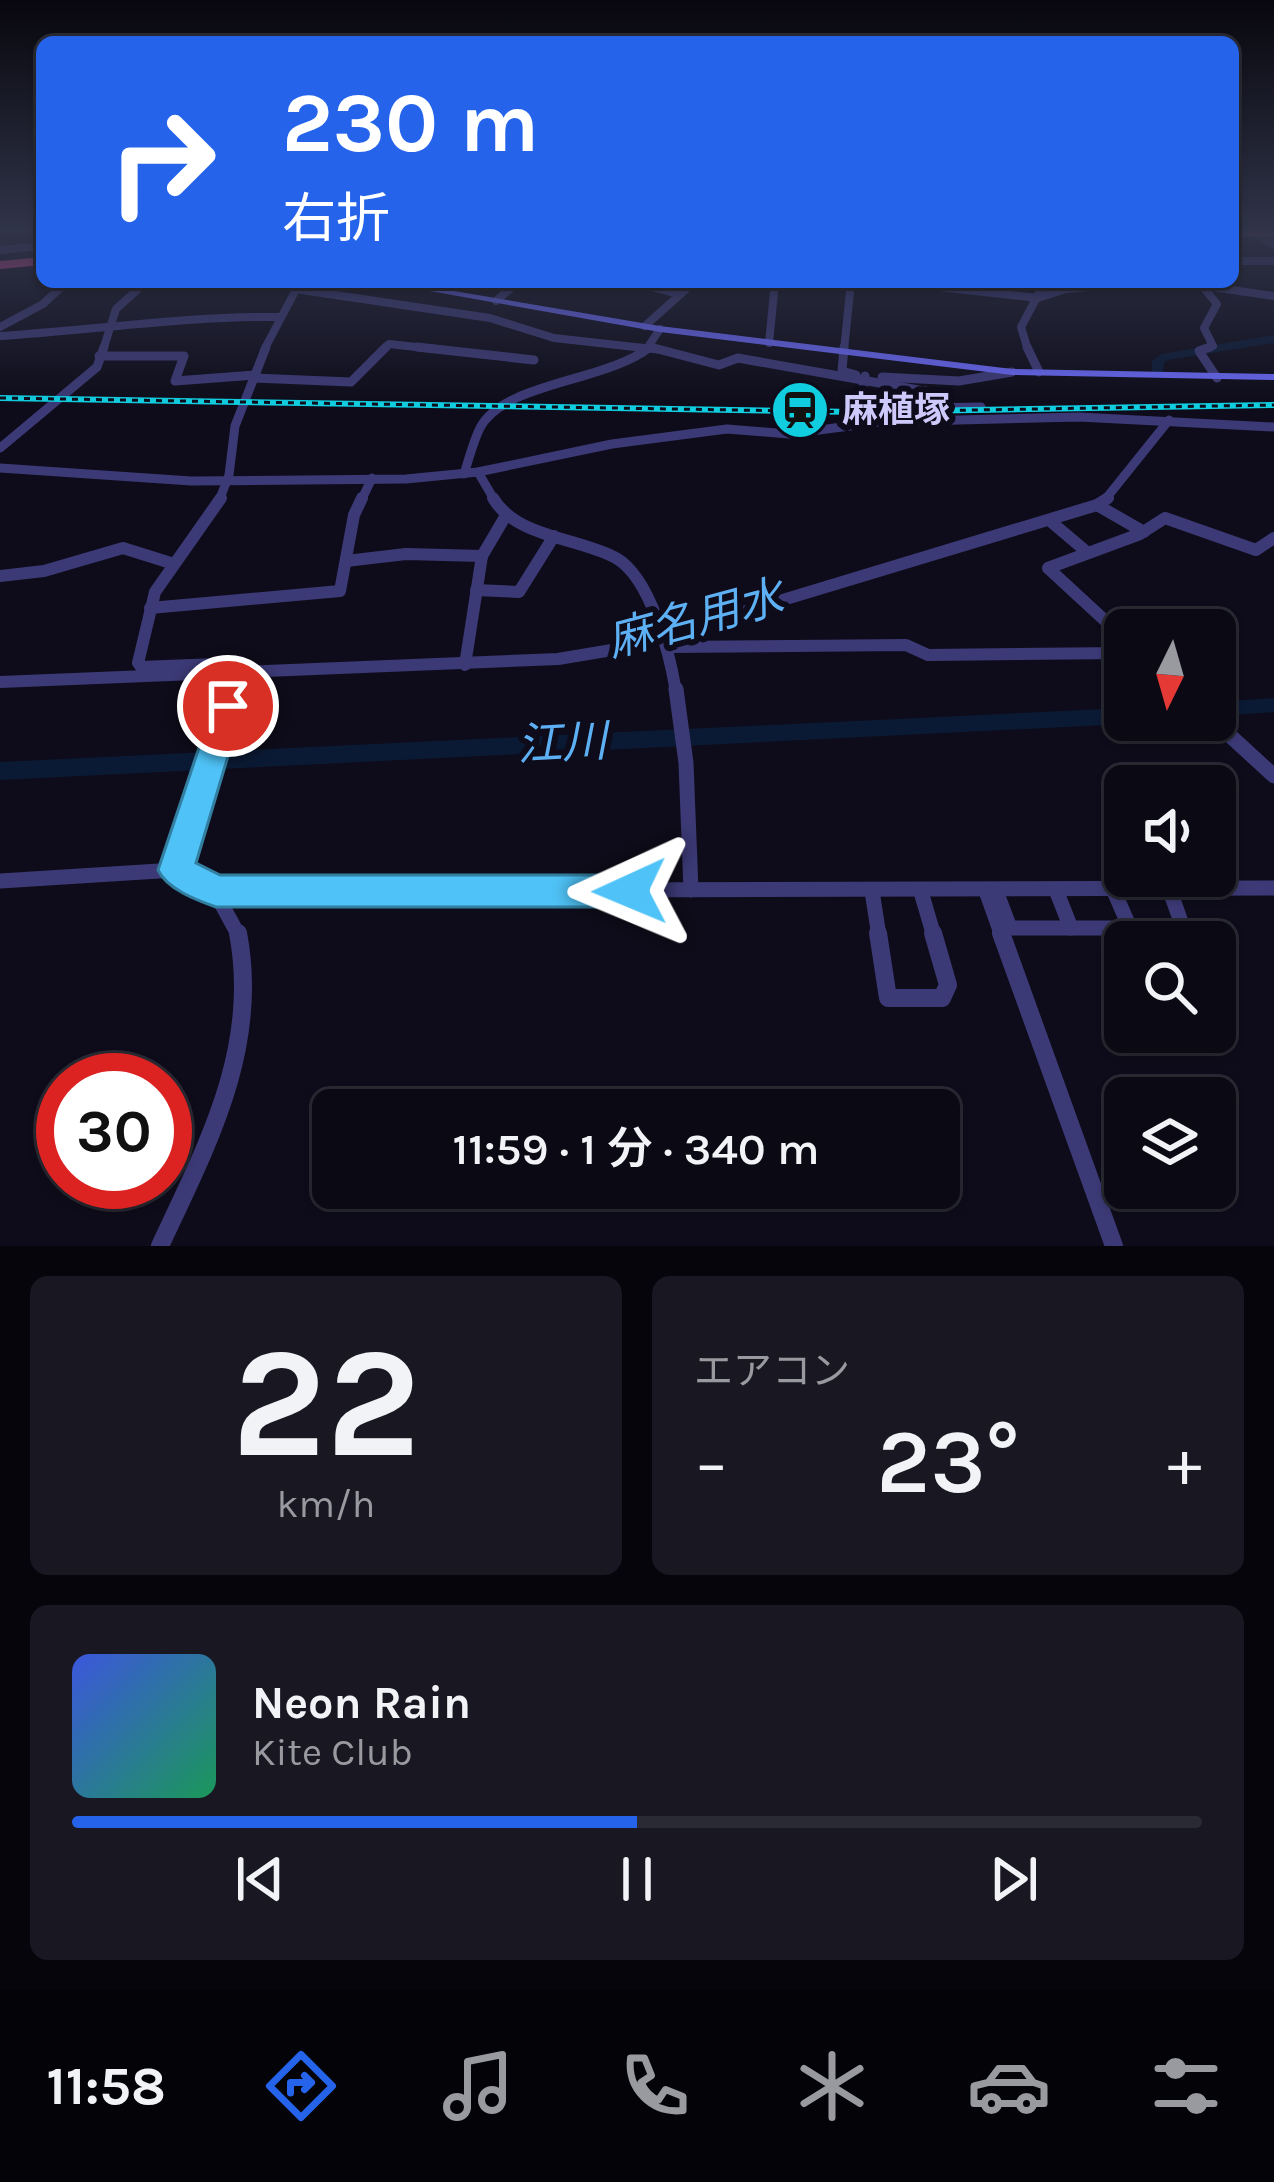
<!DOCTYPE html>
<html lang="ja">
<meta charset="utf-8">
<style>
:root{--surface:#0a0914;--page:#181722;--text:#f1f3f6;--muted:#999aa0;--line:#2a2a34;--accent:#2563eb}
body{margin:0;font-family:Karla,"Noto Sans JP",sans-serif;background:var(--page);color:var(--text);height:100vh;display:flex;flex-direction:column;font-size:45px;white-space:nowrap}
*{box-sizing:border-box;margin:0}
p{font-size:39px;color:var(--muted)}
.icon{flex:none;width:66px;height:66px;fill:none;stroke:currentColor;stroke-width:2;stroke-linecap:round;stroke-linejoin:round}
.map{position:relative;height:1246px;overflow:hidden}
.details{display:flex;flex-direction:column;gap:30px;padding:30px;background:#06050b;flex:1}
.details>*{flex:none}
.banner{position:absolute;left:36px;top:36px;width:1203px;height:252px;border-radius:18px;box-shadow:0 3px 9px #0004,0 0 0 3px var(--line);background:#2563eb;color:#fff;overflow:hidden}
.needle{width:78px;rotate:185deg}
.buttons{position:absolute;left:1104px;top:609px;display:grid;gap:24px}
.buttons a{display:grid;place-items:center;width:132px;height:132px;border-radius:18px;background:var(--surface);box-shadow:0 3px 9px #0004,0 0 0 3px var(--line);font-size:60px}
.speed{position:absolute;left:36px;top:1053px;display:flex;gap:24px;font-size:60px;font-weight:700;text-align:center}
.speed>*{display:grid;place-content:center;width:156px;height:156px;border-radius:50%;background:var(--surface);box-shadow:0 3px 9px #0004,0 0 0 3px var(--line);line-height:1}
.speed .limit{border:18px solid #d22;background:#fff;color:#111}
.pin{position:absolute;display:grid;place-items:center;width:102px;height:102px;color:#fff;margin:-51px;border:6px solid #fff;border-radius:50%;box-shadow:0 3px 12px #0007}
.me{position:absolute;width:132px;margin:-66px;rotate:269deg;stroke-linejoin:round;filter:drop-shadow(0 0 9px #0008)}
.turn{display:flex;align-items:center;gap:42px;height:252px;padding:0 48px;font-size:54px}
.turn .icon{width:156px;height:156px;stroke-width:2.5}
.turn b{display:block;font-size:84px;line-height:102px}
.big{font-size:90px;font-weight:600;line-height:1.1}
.details .tile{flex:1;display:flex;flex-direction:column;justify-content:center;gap:18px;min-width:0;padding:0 42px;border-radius:18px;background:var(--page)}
.details .dial{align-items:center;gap:0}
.dial b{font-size:156px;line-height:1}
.song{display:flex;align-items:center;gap:36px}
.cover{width:144px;height:144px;border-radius:18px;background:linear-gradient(135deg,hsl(230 70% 55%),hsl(150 70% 35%))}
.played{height:12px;border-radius:6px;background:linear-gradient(90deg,var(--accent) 50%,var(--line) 50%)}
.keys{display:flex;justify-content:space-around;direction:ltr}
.heat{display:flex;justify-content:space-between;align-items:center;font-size:66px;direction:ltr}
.details .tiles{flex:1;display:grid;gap:30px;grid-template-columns:1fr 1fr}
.tile:last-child{grid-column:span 2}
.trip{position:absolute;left:312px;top:1089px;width:648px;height:120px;border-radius:18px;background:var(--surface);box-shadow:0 3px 9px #0004,0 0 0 3px var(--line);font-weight:600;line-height:120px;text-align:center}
.tabs{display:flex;height:192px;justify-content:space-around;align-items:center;background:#040408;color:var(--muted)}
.tabs .icon{width:84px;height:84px}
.tabs .active{color:var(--accent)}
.tabs b{font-size:54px;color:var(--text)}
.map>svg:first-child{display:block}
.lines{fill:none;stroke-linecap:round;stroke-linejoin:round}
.river{fill:#0b1a34;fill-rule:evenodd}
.street-far4{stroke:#3c3a76;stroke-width:8}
.street-far3{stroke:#3c3a76;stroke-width:9}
.street-far2{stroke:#3c3a76;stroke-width:12}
.street-far1{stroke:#3c3a76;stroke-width:15}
.street{stroke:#3c3a76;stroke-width:18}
.secondary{fill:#6867f4;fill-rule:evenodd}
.highway{fill:#f24d9e;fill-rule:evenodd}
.rail-casing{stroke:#10cee0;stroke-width:6}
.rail{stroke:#0e0c1a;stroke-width:3;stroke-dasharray:6;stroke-linecap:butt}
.route{fill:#4fc3f7;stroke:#337fa1;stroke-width:3}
.labels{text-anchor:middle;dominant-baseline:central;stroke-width:12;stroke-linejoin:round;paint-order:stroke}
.far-poi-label{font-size:36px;font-weight:bold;fill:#cec9fb;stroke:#0e0c1a;text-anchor:start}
.water-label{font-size:45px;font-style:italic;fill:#5eb0f4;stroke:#0e0c1a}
</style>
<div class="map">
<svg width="1274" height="1246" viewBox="0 0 1274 1246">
<rect width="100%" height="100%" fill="#0e0c1a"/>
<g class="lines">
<g class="river">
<polygon points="1274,335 1274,343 1168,360 1164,363 1162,378 1152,375 1152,361 1161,354"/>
<polygon points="1274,698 1274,712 1215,716 1215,702"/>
<polygon points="1125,708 1125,720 1133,720 1125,724 0,780 0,762"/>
</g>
<g class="street-far4">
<polyline points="1251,231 1274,245"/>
<polyline points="0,250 42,246"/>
<polyline points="1233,261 1274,261"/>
<polyline points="633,282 678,294"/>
<polyline points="894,282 1038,298 1066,289 1147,282"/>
<polyline points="1199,282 1217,304 1204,328 1213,346 1201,350"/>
<polyline points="1205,286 1274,296"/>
<polyline points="295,289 490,318 554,338 662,350"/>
<polyline points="496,301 518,282"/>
<polyline points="645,326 694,282"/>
<polyline points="0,327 43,304 67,282"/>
<path d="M0,336c94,-6 186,-20 280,-19"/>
<polyline points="769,343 775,282"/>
<polyline points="103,350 116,309 146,282"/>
<polyline points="264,350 300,282"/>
<polyline points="383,350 389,344 444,350"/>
<polyline points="646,350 660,329"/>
<polyline points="844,350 851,282"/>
<polyline points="1028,350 1021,327 1045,282"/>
</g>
<g class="street-far3">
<polyline points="417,347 534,360"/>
<polyline points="650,347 719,365 738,358 941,394"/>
<polyline points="844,347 842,371 856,375"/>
<polyline points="1027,347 1039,372"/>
<polyline points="1210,347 1199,351 1217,378"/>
<polyline points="99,356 184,356 175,381 255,375"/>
<polyline points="882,377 959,381 1012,372"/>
<polyline points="254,378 351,382 386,347"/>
<polyline points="925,391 921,408 981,407"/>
<polyline points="855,425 865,376"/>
<polyline points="0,448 97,367 104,347"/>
<polyline points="0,468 191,481 406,479 478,472 612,444 727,429 789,434 880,422 1079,417 1274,427"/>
<polyline points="478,472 495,501"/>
<path d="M464,474c5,-15 9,-32 16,-46 24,-46 126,-46 170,-81"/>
<polyline points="219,501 229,475 235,426 266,347"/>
<polyline points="361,501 372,478"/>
<polyline points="1104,501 1169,420"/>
</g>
<g class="street-far2">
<polyline points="221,498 155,592 138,663 141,667 242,663 233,692"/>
<path d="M493,498c24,40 83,39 123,60 35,20 54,97 60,134"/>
<polyline points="1097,505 1144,532"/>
<polyline points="1049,520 1088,553"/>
<polyline points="346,561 406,554 482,556"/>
<polyline points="0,576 44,571 123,548 174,564"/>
<polyline points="476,590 519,592 554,536"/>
<polyline points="150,608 340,591 354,515 362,498"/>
<polyline points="1125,639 1048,568 1140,534 1165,518 1256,550 1274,538"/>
<polyline points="670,647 906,645 928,655 1125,653"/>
<polyline points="465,665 482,556 505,517"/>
<polyline points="0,682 558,659 624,648 1097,505 1108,498"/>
</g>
<g class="street-far1">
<polyline points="676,689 686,763 691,890"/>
<polyline points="1213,720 1274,776"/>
<polyline points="176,870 234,689"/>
<polyline points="0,881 175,870 215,892 239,936"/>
<polyline points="1169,888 1186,936"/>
<polyline points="1113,889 1130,928"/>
<polyline points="1056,890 1071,928"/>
<polyline points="216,891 1274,888"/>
<polyline points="872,891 879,936"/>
<polyline points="986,891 1002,936"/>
<polyline points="996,891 1010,928 1122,928 1125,936"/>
<polyline points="921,892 934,936"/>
<polyline points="1122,928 1183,929"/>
</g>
<g class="street">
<polyline points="878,933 888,998 942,998 948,985 933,933"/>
<polyline points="1001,933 1114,1246"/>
<polyline points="1124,933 1127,942"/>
<polyline points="1185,933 1188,942"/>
<path d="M160,1246c47,-101 100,-198 78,-313"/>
</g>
<polygon class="secondary" points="379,282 401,282 660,326 1012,369 1274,374 1274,380 1012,375 660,332"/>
<g class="highway">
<polygon points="1233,231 1274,231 1274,237 1233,236"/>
<polygon points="42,257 42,265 0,269 0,261"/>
</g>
<g class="rail-casing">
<polyline id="rail" points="0,398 857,412 1274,405"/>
</g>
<use href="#rail" class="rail"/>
</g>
<linearGradient id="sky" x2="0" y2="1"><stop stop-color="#08070e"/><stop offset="0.57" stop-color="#303449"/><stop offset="1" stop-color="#303449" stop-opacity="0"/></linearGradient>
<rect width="1274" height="405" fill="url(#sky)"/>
<path class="route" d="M228,695l11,3 4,8 -47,157 24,12h410l13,4 5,12 -5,12 -13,4h-414c-20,-7 -49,-18 -58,-37l55,-164 5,-8z"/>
<defs>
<g id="station-disc" transform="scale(3)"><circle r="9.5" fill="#10cee0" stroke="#0e0c1a"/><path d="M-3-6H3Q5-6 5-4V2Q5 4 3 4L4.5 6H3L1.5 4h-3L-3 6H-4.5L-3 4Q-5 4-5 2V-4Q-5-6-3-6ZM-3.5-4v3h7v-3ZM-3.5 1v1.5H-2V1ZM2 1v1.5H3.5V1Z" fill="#111"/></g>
</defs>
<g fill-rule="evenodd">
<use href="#station-disc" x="800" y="410"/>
</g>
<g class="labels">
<g class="far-poi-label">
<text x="842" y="410">麻植塚</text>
</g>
<g class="water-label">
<text transform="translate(695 619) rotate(-15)">麻名用水</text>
<text transform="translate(562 743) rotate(-3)">江川</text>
</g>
</g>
</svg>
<div class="buttons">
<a><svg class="needle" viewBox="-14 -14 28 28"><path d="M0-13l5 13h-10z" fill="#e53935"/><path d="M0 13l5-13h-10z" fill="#999aa0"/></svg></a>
<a><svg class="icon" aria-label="sound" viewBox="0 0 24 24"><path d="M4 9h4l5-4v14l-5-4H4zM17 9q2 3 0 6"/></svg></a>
<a><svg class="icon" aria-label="search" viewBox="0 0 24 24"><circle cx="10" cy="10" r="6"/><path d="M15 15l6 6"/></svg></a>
<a><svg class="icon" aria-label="layers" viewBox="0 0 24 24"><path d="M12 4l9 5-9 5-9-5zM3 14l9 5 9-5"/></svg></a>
</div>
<div class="speed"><div class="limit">30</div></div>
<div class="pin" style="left:228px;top:706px;background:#d93025"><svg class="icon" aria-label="arrive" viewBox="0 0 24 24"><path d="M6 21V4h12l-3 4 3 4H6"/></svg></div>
<svg class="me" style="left:630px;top:891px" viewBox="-20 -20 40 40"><path d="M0-17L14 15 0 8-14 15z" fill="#4fc3f7" stroke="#fff" stroke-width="4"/></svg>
<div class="trip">11:59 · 1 分 · 340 m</div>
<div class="banner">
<div class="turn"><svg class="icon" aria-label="right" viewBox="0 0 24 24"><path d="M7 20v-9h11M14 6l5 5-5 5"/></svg><div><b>230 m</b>右折</div></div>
</div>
</div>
<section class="details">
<div class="tiles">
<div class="tile dial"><b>22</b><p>km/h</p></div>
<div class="tile"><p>エアコン</p>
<div class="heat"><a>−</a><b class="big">23°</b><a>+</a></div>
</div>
<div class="tile">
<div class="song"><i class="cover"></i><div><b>Neon Rain</b><p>Kite Club</p></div></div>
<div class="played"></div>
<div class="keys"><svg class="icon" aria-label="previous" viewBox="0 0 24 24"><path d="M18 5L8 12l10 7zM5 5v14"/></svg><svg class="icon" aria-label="pause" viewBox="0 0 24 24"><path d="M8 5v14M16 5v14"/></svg><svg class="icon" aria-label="next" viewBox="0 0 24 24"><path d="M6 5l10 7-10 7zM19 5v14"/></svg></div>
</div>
</div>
</section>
<nav class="tabs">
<b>11:58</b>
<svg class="icon active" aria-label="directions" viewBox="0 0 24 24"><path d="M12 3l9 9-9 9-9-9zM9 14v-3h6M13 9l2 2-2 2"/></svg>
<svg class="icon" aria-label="music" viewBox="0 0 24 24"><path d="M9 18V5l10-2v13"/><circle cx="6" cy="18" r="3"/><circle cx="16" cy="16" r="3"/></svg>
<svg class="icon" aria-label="phone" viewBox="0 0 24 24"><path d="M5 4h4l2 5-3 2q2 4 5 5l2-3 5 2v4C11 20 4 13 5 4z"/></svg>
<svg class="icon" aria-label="climate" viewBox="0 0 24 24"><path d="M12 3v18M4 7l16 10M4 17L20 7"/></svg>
<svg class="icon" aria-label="car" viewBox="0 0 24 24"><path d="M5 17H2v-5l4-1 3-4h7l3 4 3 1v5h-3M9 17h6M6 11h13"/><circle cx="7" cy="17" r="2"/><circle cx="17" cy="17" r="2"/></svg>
<svg class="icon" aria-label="filters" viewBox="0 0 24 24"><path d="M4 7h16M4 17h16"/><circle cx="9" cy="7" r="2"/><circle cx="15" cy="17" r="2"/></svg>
</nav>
